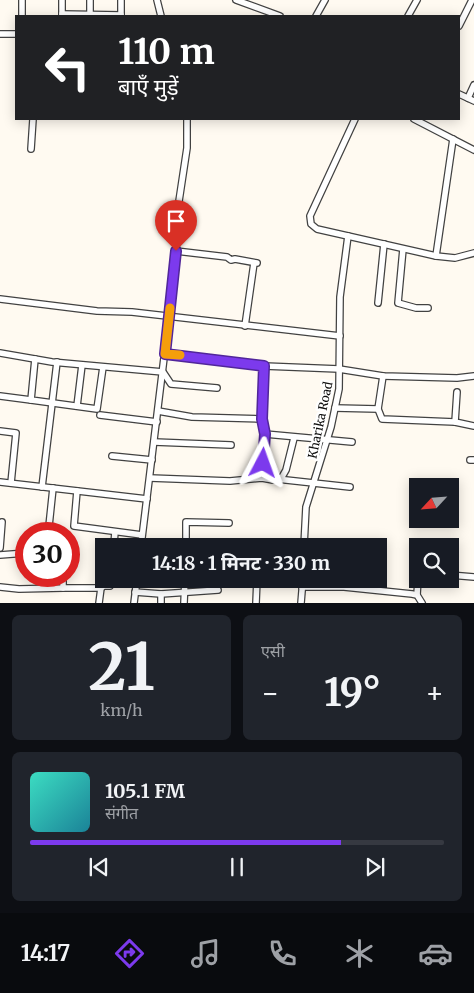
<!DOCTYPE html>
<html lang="hi">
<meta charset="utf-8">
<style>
:root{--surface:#171b24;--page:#20242c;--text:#f1f3f6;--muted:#9ea1a6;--line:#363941;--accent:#7c3aed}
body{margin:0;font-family:Merriweather,"Noto Sans Devanagari",serif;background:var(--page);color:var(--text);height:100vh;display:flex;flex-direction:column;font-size:19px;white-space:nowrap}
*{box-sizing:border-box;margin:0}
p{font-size:16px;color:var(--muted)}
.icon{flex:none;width:28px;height:28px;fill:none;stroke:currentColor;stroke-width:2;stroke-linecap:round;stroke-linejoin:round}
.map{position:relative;height:603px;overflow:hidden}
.drawer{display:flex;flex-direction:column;gap:12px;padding:12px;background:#0d0f14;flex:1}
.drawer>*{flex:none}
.guide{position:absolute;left:15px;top:15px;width:445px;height:105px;border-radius:0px;box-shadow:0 2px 12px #0003;background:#202124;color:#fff;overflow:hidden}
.needle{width:32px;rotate:244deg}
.buttons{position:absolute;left:409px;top:478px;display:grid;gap:10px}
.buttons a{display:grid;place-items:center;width:50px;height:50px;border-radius:0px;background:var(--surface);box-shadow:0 2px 12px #0003;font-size:25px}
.speed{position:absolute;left:15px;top:522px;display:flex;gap:10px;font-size:25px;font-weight:700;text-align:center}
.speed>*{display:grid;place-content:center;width:65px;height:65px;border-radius:50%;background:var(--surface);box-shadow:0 2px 12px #0003;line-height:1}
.speed .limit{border:8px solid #d22;background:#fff;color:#111}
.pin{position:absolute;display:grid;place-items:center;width:42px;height:42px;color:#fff;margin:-51px -21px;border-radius:50% 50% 50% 0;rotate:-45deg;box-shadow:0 0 5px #0007}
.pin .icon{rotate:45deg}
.me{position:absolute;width:55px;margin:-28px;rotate:4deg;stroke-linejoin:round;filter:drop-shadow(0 0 4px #0008)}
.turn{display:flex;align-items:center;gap:18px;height:105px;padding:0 20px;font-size:22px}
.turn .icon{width:65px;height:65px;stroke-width:2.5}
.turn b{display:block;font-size:35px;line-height:42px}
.big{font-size:38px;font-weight:700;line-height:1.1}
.drawer .widget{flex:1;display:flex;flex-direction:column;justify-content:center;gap:8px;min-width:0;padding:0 18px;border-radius:8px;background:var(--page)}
.drawer .dial{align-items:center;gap:0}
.dial b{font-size:65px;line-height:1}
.song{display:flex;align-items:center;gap:15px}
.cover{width:60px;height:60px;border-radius:8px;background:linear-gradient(135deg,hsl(170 70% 55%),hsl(190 70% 35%))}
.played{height:5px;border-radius:2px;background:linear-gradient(90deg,var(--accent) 75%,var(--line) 75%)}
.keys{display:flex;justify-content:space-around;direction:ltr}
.heat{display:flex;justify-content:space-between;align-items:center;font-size:28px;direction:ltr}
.drawer .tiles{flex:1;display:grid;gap:12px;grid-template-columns:1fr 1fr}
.widget:last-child{grid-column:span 2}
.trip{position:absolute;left:95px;top:538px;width:292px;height:50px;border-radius:0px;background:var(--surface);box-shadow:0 2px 12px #0003;font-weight:700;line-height:50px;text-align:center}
.dock{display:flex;height:80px;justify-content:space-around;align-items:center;background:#090b0e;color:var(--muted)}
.dock .icon{width:35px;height:35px}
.dock .selected{color:var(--accent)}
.dock b{font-size:22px;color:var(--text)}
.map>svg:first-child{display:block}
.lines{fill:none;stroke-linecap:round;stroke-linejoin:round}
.minor-casing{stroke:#424242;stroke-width:8}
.minor{stroke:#fff;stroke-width:5.5}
.route-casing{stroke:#51269a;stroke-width:12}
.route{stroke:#7c3aed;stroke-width:9}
.slow{stroke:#f59e0b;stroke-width:9}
.labels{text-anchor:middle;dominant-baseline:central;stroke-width:5;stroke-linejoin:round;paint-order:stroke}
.street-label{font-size:12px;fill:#0f0f0f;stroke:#fff}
</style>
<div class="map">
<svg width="474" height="603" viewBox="0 0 474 603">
<rect width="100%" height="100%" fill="#fffaf1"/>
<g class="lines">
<g class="minor-casing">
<g id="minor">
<polyline points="22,0 22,16"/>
<polyline points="62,0 62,16"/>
<polyline points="121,0 121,16"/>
<polyline points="157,0 161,16"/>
<polyline points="236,0 280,16"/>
<polyline points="62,14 121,15"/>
<polyline points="90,15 90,0"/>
<polyline points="316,16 325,0"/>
<polyline points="408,16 417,0"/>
<polyline points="459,26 472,0"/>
<polyline points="0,34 16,34"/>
<polyline points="459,94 474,101"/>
<polyline points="468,98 474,85"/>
<polyline points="355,119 310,216 311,224 317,229 436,256 455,258 474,253"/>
<polyline points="414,119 474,150"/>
<polyline points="31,149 33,119"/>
<polyline points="403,249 398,303 416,308 428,308"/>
<polyline points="176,251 227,257 231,260 235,259 257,263"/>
<polyline points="436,256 453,139"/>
<polyline points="0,299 97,311 132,312 340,336"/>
<polyline points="378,303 384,244"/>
<polyline points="245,326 254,263"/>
<polyline points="0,353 52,362 163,372 171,384 217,388"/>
<polyline points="165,353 264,366"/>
<polyline points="35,359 31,400 97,409 103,367"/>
<polyline points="457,392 455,422 474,426"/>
<polyline points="0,396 31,400"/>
<polyline points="77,406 82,365"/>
<polyline points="335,408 378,409 383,376"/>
<polyline points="378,409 382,419 455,422"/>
<polyline points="158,411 192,417 262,419"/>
<polyline points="100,415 157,422"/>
<polyline points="0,431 16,433 11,483"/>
<polyline points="265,434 352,442"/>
<polyline points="154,442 231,445"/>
<polyline points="112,456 152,460"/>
<polyline points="470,460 474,460"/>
<polyline points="150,478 230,481 262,478 273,480 277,479 282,477 286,470 294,438"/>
<polyline points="262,478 265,434 262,419 264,366 339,369 383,376 457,378 474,376"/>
<polyline points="277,479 350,487"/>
<polyline points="0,482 147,499"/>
<polyline points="42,487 57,362"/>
<polyline points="77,491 74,526 142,535"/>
<polyline points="49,526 53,488"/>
<polyline points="115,532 114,544 117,546"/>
<polyline points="141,546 169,317 176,251 179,201 187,148 187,119"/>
<polyline points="186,546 186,522 229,523"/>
<polyline points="304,546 306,507 331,427 339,389 340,297 348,236"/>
<polyline points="0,548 2,522"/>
<polyline points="0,555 26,553"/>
<polyline points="450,575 474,577"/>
<polyline points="0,587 19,589 63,588 63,576"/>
<polyline points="302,587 344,587 412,594 417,595 422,603"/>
<polyline points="63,588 101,588"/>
<polyline points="135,592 161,594 218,590"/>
<polyline points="417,595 418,579"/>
<polyline points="99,603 101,588 104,586 110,586 111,579"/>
<polyline points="134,603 137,579"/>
<polyline points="161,603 161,594"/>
<polyline points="184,603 185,579"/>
<polyline points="256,603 257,579"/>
<polyline points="301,603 303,579"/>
</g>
</g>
<use href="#minor" class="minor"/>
</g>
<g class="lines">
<g class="route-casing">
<polyline id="route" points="176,251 165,354 264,366 262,419 265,434 263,463"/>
</g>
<use href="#route" class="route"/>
<polyline class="slow" points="170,308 165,354 180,355"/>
</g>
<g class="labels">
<g class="street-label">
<text transform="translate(320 420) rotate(-78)">Kharika Road</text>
</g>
</g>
</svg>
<div class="buttons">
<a><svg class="needle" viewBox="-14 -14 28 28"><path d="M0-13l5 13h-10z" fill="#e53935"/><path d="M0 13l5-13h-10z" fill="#9ea1a6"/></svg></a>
<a><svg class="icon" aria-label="search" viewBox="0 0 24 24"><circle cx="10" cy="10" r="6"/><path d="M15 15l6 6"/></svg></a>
</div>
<div class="speed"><div class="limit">30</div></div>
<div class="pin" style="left:176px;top:251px;background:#d93025"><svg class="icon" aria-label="arrive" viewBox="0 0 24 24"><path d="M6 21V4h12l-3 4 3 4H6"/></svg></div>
<svg class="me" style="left:263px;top:463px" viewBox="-20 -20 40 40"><path d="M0-17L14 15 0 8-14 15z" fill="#7c3aed" stroke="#fff" stroke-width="4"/></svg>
<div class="trip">14:18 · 1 मिनट · 330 m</div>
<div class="guide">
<div class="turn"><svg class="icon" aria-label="left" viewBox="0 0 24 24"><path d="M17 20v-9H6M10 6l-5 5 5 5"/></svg><div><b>110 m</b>बाएँ मुड़ें</div></div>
</div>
</div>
<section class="drawer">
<div class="tiles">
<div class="widget dial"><b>21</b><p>km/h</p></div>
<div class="widget"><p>एसी</p>
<div class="heat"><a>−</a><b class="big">19°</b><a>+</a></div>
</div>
<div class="widget">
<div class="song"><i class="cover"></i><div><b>105.1 FM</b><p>संगीत</p></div></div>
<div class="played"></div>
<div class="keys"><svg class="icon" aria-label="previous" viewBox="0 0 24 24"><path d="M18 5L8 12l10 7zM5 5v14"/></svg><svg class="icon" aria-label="pause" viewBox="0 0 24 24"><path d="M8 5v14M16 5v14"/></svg><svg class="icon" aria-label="next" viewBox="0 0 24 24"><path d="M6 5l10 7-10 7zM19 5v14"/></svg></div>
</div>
</div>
</section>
<nav class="dock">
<b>14:17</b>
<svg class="icon selected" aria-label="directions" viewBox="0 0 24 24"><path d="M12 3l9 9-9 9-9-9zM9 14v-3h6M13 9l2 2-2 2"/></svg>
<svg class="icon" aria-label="music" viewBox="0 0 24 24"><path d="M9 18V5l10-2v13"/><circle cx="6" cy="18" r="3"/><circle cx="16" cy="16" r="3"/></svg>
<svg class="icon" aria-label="phone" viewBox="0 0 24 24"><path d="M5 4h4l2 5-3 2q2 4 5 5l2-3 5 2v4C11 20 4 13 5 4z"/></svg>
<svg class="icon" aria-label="climate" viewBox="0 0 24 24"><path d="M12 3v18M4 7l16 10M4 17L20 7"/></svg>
<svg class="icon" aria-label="car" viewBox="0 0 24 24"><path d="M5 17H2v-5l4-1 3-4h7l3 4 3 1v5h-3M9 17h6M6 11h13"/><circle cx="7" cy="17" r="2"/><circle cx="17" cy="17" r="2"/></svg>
</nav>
